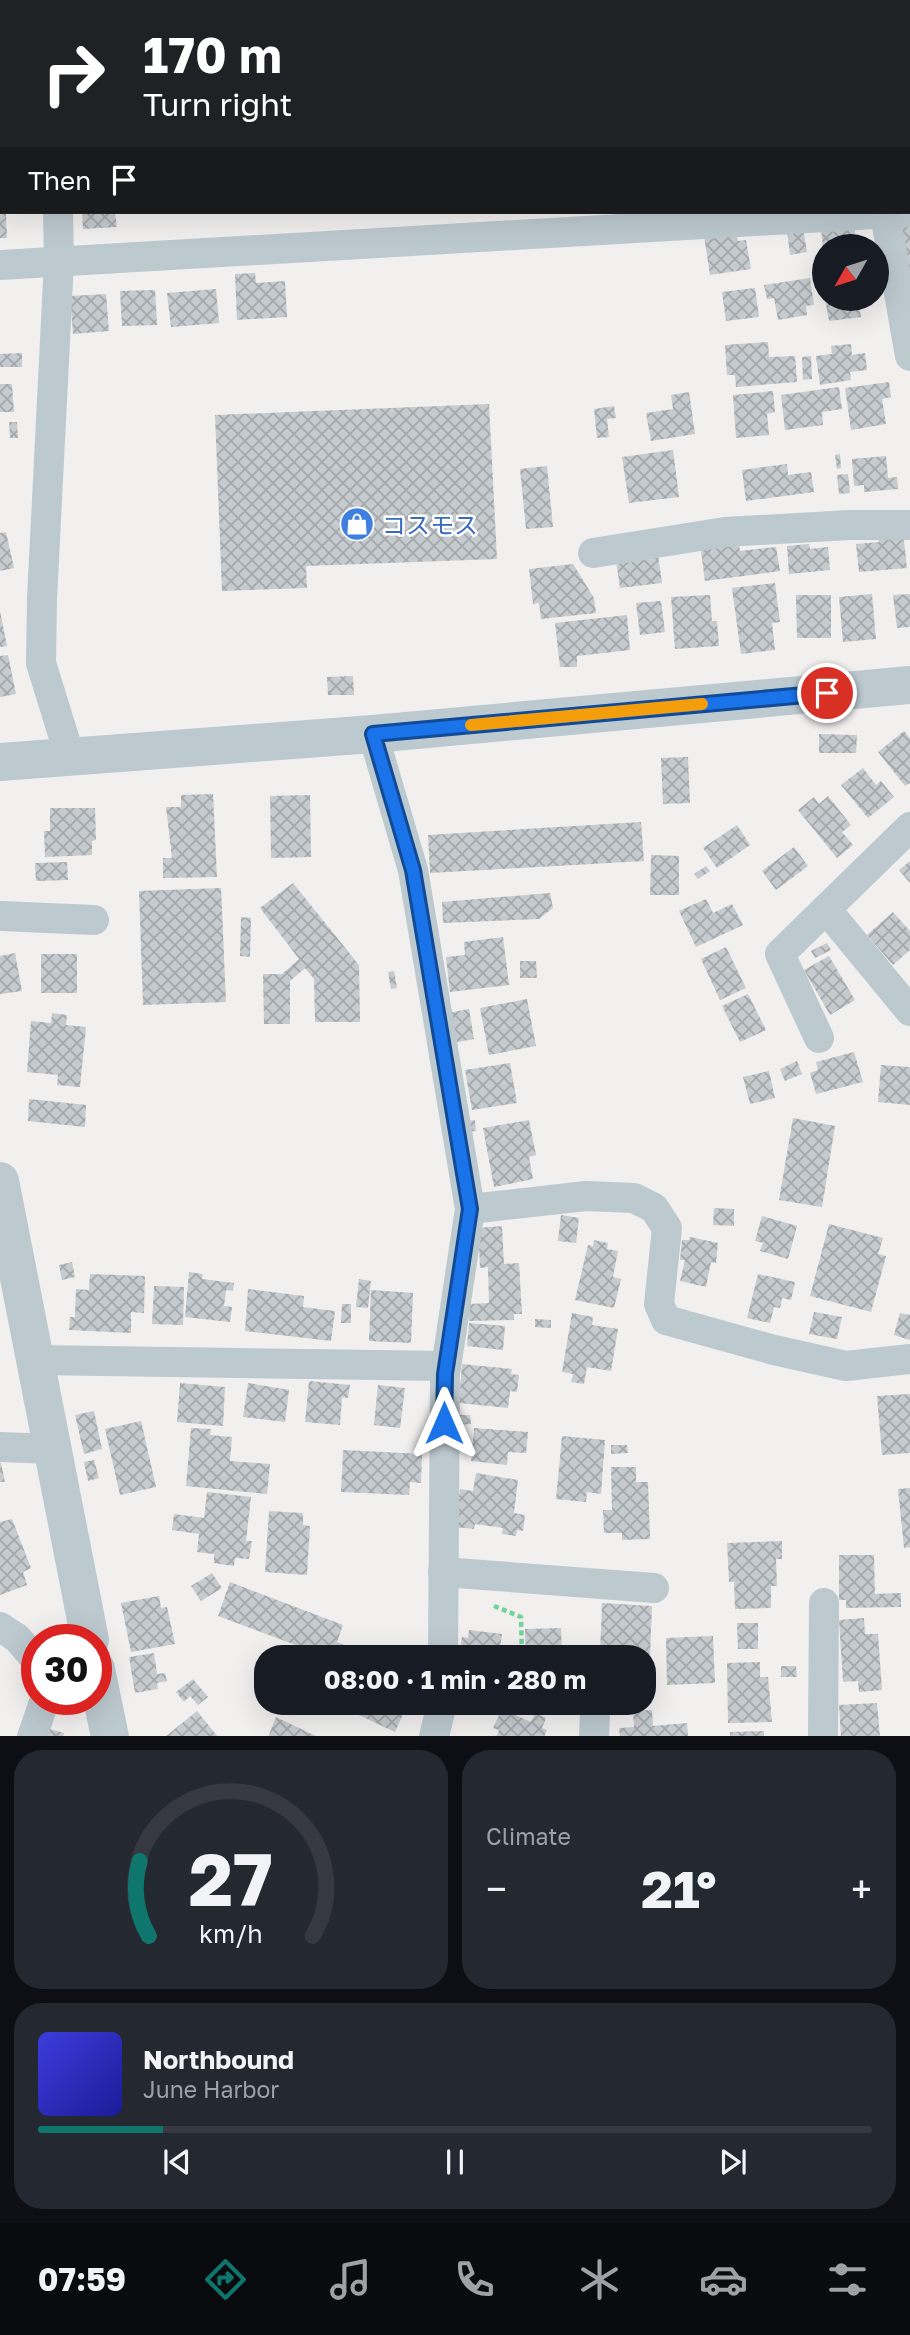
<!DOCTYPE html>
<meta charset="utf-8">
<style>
:root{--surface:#171b24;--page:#242831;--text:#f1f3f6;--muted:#9ea1a6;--line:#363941;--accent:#0f766e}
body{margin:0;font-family:"Golos Text","Noto Sans JP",sans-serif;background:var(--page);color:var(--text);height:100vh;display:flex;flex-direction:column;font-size:26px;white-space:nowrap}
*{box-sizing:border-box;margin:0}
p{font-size:23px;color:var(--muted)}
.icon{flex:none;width:38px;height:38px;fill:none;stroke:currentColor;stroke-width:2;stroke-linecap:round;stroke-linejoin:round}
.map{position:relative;height:1736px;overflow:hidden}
.side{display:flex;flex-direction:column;gap:14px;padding:14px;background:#0d0f14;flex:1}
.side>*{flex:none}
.guide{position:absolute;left:0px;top:0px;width:910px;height:214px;box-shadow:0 7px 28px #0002;background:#202124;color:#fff;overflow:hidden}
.needle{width:46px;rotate:231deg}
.tools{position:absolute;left:812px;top:234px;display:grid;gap:14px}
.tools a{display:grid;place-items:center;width:77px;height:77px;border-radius:50%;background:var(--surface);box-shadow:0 7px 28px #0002;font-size:35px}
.speed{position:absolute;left:21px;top:1624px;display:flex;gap:14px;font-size:35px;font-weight:700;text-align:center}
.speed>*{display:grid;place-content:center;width:91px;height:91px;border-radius:50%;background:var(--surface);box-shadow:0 7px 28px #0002;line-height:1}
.speed .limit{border:10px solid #d22;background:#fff;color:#111}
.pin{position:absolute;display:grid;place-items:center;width:60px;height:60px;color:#fff;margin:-30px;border:4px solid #fff;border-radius:50%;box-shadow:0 2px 7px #0007}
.me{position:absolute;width:77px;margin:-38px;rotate:0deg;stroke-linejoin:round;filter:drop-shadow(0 0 5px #0008)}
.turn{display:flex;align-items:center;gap:24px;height:147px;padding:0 28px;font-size:32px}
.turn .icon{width:91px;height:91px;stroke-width:2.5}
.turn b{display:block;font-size:49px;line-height:60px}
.then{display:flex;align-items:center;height:66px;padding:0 28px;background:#0003;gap:14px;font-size:26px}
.big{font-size:52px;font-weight:700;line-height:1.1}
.side .card{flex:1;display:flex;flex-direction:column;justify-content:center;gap:10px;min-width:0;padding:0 24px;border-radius:28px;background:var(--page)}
.side .dial{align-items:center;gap:0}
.dial svg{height:182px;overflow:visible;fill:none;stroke:var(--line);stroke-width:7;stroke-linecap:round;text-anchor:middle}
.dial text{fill:var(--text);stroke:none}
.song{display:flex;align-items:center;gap:21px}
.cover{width:84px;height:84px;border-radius:10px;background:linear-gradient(135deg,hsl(240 70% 55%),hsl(240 70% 35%))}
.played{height:7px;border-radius:4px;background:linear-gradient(90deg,var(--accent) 15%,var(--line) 15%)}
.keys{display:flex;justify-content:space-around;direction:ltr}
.heat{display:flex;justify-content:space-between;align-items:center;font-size:38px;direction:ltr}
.side .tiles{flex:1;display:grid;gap:14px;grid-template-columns:1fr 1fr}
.card:last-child{grid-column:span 2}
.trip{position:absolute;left:254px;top:1645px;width:402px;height:70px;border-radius:28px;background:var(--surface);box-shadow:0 7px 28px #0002;font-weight:700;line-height:70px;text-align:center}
.tabs{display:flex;height:112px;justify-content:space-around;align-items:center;background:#090b0e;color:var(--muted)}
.tabs .icon{width:49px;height:49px}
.tabs .current{color:var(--accent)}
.tabs b{font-size:32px;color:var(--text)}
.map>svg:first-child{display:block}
.building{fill:url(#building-cross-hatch)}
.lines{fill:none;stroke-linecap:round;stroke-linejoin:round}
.path{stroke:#70d398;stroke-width:4.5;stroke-dasharray:5 3.5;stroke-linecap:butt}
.minor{stroke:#bcc9cf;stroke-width:30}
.tertiary{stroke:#bcc9cf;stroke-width:38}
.route-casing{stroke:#114b97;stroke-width:18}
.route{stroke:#1a73e8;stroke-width:12}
.slow{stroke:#f59e0b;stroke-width:12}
.labels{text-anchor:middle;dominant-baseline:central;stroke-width:5;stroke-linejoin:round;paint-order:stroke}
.shop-label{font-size:24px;fill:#366cbe;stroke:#fff;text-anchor:start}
</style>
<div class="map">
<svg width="910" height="1737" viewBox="0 0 910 1737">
<defs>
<pattern id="building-cross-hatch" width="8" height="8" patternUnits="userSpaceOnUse" patternTransform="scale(1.75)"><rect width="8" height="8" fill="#c6cbcf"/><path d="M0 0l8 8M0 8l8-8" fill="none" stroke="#a3a8ab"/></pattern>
</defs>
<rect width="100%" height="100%" fill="#f2efef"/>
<g class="building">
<polygon points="0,212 6,212 7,238 0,238"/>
<polygon points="82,212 115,212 117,227 83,229"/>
<polygon points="854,217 856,247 823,247 820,220"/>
<polygon points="802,221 807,252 790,255 786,223"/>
<polygon points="910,221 910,285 890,224"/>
<polygon points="736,231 738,241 746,240 751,269 710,275 704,236"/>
<polygon points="255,273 256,283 285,281 287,317 237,320 235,274"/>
<polygon points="810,278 814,305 806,306 807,315 778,320 774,298 767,299 764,285"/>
<polygon points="755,288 759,317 726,321 722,292"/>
<polygon points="216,289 219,323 171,327 167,293"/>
<polygon points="155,290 157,325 122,326 120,291"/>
<polygon points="106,294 109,331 73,334 70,296"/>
<polygon points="825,299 858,299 861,317 829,321"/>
<polygon points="768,342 769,357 795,356 797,382 736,387 735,375 727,375 725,345"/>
<polygon points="851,344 852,355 865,353 867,370 850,372 851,380 820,385 816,356 832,354 831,346"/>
<polygon points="22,353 22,367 0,367 0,354"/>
<polygon points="811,356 812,379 803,380 802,357"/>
<polygon points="889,382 891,397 882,399 886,424 851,430 845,388"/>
<polygon points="0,384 12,384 14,412 0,412"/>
<polygon points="839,387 842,409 822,412 823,425 785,430 781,395"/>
<polygon points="773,391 775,412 767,414 769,435 736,438 733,395"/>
<polygon points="689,392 695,434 651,441 646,413 673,409 671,395"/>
<polygon points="489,404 497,559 306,566 307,588 222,591 215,415"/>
<polygon points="614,406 616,418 607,419 609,437 597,438 594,409"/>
<polygon points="9,422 17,422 18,438 10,438"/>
<polygon points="673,450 679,497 629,503 622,457"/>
<polygon points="840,454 841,468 837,469 835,455"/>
<polygon points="886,456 888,478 897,477 898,489 864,492 864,485 854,486 852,459"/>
<polygon points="787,464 788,475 811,472 814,492 746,501 742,470"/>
<polygon points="547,466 553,527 526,529 520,469"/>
<polygon points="848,474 850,493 839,494 837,475"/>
<polygon points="6,532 14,568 0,571 0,533"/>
<polygon points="903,532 907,568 859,572 856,544 879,542 878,535"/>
<polygon points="738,539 740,551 776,547 780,571 705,581 700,544"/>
<polygon points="809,544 810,549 828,547 830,570 789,574 787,546"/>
<polygon points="658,555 662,583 620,588 616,560"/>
<polygon points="573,564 594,598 596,613 541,619 539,603 533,604 529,569"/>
<polygon points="775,583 780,622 772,623 775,650 741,654 732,588"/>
<polygon points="872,594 876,639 843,642 839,597"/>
<polygon points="910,594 910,627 897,628 893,595"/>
<polygon points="710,595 712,621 717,621 719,646 675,649 671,597"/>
<polygon points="796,595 831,595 831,638 797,638"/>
<polygon points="661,601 665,632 640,635 636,603"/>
<polygon points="0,611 7,646 0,647"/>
<polygon points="627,615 630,650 577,656 577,667 560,667 555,623"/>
<polygon points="8,655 16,694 0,697 0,656"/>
<polygon points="353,676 354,695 328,695 327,677"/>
<polygon points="904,731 910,738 910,783 905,786 878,752"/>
<polygon points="819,734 857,735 856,753 819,753"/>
<polygon points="688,757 690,803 663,804 661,758"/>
<polygon points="863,768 876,785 881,781 894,797 868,818 841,785"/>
<polygon points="213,794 217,877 163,878 163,858 172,858 166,807 181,807 181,795"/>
<polygon points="310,795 311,857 271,858 270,796"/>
<polygon points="828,796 851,825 842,832 853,845 837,858 798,810 814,797 819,804"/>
<polygon points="50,808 95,808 96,840 92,841 92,855 45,857 44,831 50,831"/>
<polygon points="641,822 644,861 430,873 428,835"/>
<polygon points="737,825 750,845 717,868 703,848"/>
<polygon points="794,847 808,866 776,890 762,871"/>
<polygon points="651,855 679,856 679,895 650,895"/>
<polygon points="910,861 910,883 899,870"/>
<polygon points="67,862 68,880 36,881 35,863"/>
<polygon points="706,866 710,871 698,879 694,874"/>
<polygon points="293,883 359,965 360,1022 315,1022 314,979 305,968 290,981 290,1024 264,1024 263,974 282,974 299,959 260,908"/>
<polygon points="221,888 226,1002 143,1005 139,891"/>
<polygon points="550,893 553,908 539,919 443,923 442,902"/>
<polygon points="706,899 713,913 732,904 743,925 696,947 679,911"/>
<polygon points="893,912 910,931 910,950 893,965 867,935"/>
<polygon points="241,917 251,918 250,957 240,956"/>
<polygon points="503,937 509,985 450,992 446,957 465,955 464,942"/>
<polygon points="827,943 831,950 815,958 811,951"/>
<polygon points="726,947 746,988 720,1000 701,959"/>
<polygon points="15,953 22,991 0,994 0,956"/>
<rect x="41" y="954" width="36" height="39"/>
<polygon points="829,956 855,1000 830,1015 804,970"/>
<polygon points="520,961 536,961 537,978 520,978"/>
<polygon points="394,971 397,988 391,989 388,972"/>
<polygon points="748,994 766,1030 740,1042 722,1006"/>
<polygon points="527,999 536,1046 489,1055 480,1008"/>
<polygon points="469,1009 474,1039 453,1043 448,1013"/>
<polygon points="52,1013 67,1015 66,1025 86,1027 80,1087 57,1085 58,1075 27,1072 31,1021 51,1023"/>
<polygon points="854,1052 863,1082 816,1094 810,1073 818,1070 816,1062"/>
<polygon points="797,1061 802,1074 785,1081 780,1069"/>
<polygon points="510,1063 517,1103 472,1110 465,1070"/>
<polygon points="881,1065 910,1067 910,1105 878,1102"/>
<polygon points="769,1071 775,1098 750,1104 743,1077"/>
<polygon points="29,1099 86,1105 85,1127 28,1121"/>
<polygon points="793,1118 835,1126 822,1207 779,1200"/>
<polygon points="475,1120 476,1131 463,1132 462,1122"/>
<polygon points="529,1120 536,1155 529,1157 533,1179 494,1187 483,1128"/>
<polygon points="714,1208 734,1209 734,1226 713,1225"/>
<polygon points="561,1215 579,1218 576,1243 558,1241"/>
<polygon points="762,1216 797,1226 788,1259 760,1251 763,1243 755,1241"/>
<polygon points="829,1224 883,1238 878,1254 886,1256 871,1312 810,1296"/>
<polygon points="502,1226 504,1264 519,1263 522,1314 514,1314 514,1320 469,1321 468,1304 489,1303 488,1267 480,1268 478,1228"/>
<polygon points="690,1237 718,1243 716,1263 711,1262 706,1287 680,1281 685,1260 680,1260 682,1240 689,1240"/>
<polygon points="594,1240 608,1243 607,1249 618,1251 613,1277 621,1279 614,1308 575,1300 588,1245 593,1246"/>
<polygon points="72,1262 75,1277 62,1280 59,1265"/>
<polygon points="189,1272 203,1274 202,1279 234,1283 233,1291 226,1290 224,1306 232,1307 230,1322 185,1317"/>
<polygon points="90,1274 145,1276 144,1313 131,1312 131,1333 69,1330 70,1317 75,1317 76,1289 89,1290"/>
<polygon points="758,1274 795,1282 791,1300 782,1298 780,1308 774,1307 770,1323 747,1318"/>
<polygon points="359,1279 371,1281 368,1308 356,1307"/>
<polygon points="154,1286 184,1287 183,1325 152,1324"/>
<polygon points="248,1289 304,1296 303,1307 335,1311 331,1341 245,1331"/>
<polygon points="371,1290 413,1293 411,1343 369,1341"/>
<polygon points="342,1304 351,1304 351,1323 341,1323"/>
<polygon points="814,1312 842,1317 837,1339 809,1334"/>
<polygon points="572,1313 593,1317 592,1325 618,1329 611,1371 587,1367 584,1384 571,1382 573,1374 562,1372"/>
<polygon points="900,1313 910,1315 910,1340 894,1335"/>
<polygon points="535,1319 551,1320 551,1328 535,1327"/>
<polygon points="469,1323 505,1326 503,1350 467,1346"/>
<polygon points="462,1364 512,1369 511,1374 519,1375 517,1392 510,1391 508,1408 459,1403"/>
<polygon points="309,1381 350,1385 348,1398 342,1397 340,1425 305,1422"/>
<polygon points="180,1383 225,1387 223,1426 177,1422"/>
<polygon points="248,1383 289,1390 285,1422 243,1417"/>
<polygon points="378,1385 405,1388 400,1428 374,1425"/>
<polygon points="910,1394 910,1453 882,1455 877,1396"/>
<polygon points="94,1411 102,1449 84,1454 75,1415"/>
<polygon points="456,1415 470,1415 471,1424 456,1425"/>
<polygon points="141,1421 156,1487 120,1495 105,1429"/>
<polygon points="191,1428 211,1429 210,1435 232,1437 230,1461 270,1464 267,1494 186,1486"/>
<polygon points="474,1428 528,1432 526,1453 508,1452 507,1465 471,1461"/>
<polygon points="562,1436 605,1440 601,1494 587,1492 586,1502 556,1499"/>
<polygon points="611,1445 627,1445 628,1453 611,1454"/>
<polygon points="343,1450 422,1454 421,1483 410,1482 409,1495 341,1492"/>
<polygon points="94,1460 99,1478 88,1481 84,1462"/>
<polygon points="0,1463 1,1463 5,1482 0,1482"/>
<polygon points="611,1467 636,1467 636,1482 648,1482 650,1539 622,1540 622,1533 604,1533 603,1510 612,1510"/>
<polygon points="476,1473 518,1480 514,1513 525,1515 523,1531 517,1530 516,1536 502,1534 503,1528 475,1524 474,1529 455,1527 460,1489 473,1491"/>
<polygon points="910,1488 910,1547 904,1548 898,1489"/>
<polygon points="207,1492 251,1497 246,1541 252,1541 249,1559 235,1558 234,1566 214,1563 214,1554 197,1552 199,1534 172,1530 174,1514 204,1518"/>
<polygon points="269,1511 303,1513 303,1525 310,1526 307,1575 265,1572"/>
<polygon points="12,1519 31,1568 23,1572 27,1585 0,1595 0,1522"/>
<polygon points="782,1541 782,1559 776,1559 777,1586 771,1586 771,1608 735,1609 734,1582 729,1582 727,1543"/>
<polygon points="839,1555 874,1555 875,1594 901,1593 901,1607 846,1608 846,1600 839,1600"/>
<polygon points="212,1573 222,1588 201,1601 191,1586"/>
<polygon points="230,1582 343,1625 337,1642 344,1645 340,1657 328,1657 218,1616"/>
<polygon points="159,1596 161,1608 167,1607 175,1644 131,1652 121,1603"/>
<polygon points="602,1603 652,1606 650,1655 600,1653"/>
<polygon points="864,1618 865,1634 878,1634 882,1690 859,1692 858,1681 843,1682 839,1620"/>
<polygon points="737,1623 758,1623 758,1649 738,1649"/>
<polygon points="561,1628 562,1657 526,1657 525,1629"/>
<polygon points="469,1630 502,1634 499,1657 459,1657 462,1637 468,1638"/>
<polygon points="713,1636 715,1683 667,1685 666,1638"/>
<polygon points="154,1653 157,1674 165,1673 167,1681 157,1683 158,1689 135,1693 129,1657"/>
<polygon points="760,1662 760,1677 768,1677 772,1722 728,1723 727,1663"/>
<polygon points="781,1666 796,1666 797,1677 781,1677"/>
<polygon points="193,1679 208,1697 198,1705 190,1696 184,1702 176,1692"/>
<polygon points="333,1703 408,1703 395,1732"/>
<polygon points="877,1703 880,1737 841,1737 839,1705"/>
<polygon points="502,1709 531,1722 535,1713 546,1718 542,1728 547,1730 544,1737 496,1737 499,1730 493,1728"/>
<polygon points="652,1710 653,1726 687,1723 688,1737 620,1737 619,1728 634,1727 633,1711"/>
<polygon points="197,1711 218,1737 165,1737"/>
<polygon points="276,1717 318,1737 268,1737"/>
<polygon points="36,1725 64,1733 63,1737 34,1737"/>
<polygon points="764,1731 764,1737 730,1737 730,1732"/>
</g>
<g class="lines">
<polyline class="path" points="494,1606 521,1617 522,1657"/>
<g class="minor">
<polyline points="51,0 51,2"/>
<polyline points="475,2 490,0"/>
<polyline points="0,133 2,133"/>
<polyline points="58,212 59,261 42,599 41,663 70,757"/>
<polyline points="885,214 910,356"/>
<polyline points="0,265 910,212"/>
<polyline points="593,553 725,532 850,525 910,525"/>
<polyline points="373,734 413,870 470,1209 445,1374 443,1657"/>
<polyline points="826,909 910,1011"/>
<polyline points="0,916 94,920"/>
<polyline points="819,1038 780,954 910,827"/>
<polyline points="470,1209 586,1196 634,1198 654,1208 667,1228 659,1304 666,1320 774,1350 846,1366 910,1359"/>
<polyline points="35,1360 446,1366"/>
<polyline points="0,1447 52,1449"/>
<polyline points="443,1572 654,1588"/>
<polyline points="0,1627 17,1638 37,1661"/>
<polyline points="32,1737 45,1699"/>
<polyline points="434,1737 442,1703"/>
<polyline points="594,1737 595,1712"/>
<polyline points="823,1737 824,1603"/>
</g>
<g class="tertiary">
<polyline points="0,762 373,734 910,685"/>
<polyline points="0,1181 90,1640"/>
<polyline points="96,1669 110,1737"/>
</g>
</g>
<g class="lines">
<g class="route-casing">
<polyline id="route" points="444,1423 445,1374 470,1209 413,870 373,734 827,693"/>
</g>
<use href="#route" class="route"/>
<polyline class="slow" points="471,725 702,704"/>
</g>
<defs>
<g id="shop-disc" transform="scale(1.75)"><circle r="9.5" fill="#3f7fe0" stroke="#fff"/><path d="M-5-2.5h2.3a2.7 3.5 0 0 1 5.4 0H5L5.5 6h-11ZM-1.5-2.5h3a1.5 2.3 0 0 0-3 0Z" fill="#fff"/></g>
</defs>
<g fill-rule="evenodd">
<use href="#shop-disc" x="357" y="524"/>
</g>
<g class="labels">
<g class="shop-label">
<text x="382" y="524">コスモス</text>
</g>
</g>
</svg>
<div class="tools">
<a><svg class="needle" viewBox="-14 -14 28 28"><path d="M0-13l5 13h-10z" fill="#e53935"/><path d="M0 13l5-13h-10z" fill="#9ea1a6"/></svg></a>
</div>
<div class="speed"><div class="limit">30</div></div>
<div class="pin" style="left:827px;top:693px;background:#d93025"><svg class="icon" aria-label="arrive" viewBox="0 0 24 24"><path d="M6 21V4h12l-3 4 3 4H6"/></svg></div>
<svg class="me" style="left:444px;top:1423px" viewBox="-20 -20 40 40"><path d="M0-17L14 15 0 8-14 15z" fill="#1a73e8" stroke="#fff" stroke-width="4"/></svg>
<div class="trip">08:00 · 1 min · 280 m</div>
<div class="guide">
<div class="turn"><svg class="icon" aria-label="right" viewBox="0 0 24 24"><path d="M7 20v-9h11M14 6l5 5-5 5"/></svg><div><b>170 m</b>Turn right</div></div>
<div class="then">Then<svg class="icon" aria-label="arrive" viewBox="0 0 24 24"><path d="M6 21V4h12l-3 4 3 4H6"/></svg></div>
</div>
</div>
<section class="side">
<div class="tiles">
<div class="card dial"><svg viewBox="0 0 100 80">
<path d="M14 69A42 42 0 1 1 86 69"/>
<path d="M14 69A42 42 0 0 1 10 36" stroke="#0f766e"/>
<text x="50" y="56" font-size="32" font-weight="700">27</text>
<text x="50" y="72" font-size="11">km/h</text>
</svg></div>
<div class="card"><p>Climate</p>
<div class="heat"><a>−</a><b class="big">21°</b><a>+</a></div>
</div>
<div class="card">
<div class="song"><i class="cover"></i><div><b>Northbound</b><p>June Harbor</p></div></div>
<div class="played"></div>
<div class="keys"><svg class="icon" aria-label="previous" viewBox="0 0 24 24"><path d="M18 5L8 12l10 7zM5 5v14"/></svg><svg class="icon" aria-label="pause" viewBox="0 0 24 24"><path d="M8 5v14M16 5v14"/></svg><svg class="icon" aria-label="next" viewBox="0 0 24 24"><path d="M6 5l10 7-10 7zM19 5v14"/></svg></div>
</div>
</div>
</section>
<nav class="tabs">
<b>07:59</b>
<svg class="icon current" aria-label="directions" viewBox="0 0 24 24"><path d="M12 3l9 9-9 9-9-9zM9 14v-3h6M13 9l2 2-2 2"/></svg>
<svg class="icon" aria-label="music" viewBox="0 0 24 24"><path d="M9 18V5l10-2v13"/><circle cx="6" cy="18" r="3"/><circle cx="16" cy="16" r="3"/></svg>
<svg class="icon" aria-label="phone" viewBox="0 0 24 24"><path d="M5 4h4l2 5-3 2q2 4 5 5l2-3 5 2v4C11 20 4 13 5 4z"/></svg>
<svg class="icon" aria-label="climate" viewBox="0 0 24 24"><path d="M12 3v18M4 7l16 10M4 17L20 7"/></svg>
<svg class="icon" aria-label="car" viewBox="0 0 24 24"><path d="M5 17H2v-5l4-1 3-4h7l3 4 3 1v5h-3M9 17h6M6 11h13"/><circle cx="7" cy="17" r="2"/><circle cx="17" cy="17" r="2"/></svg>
<svg class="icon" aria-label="filters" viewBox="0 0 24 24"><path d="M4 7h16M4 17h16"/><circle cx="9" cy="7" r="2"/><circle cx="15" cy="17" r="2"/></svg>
</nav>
